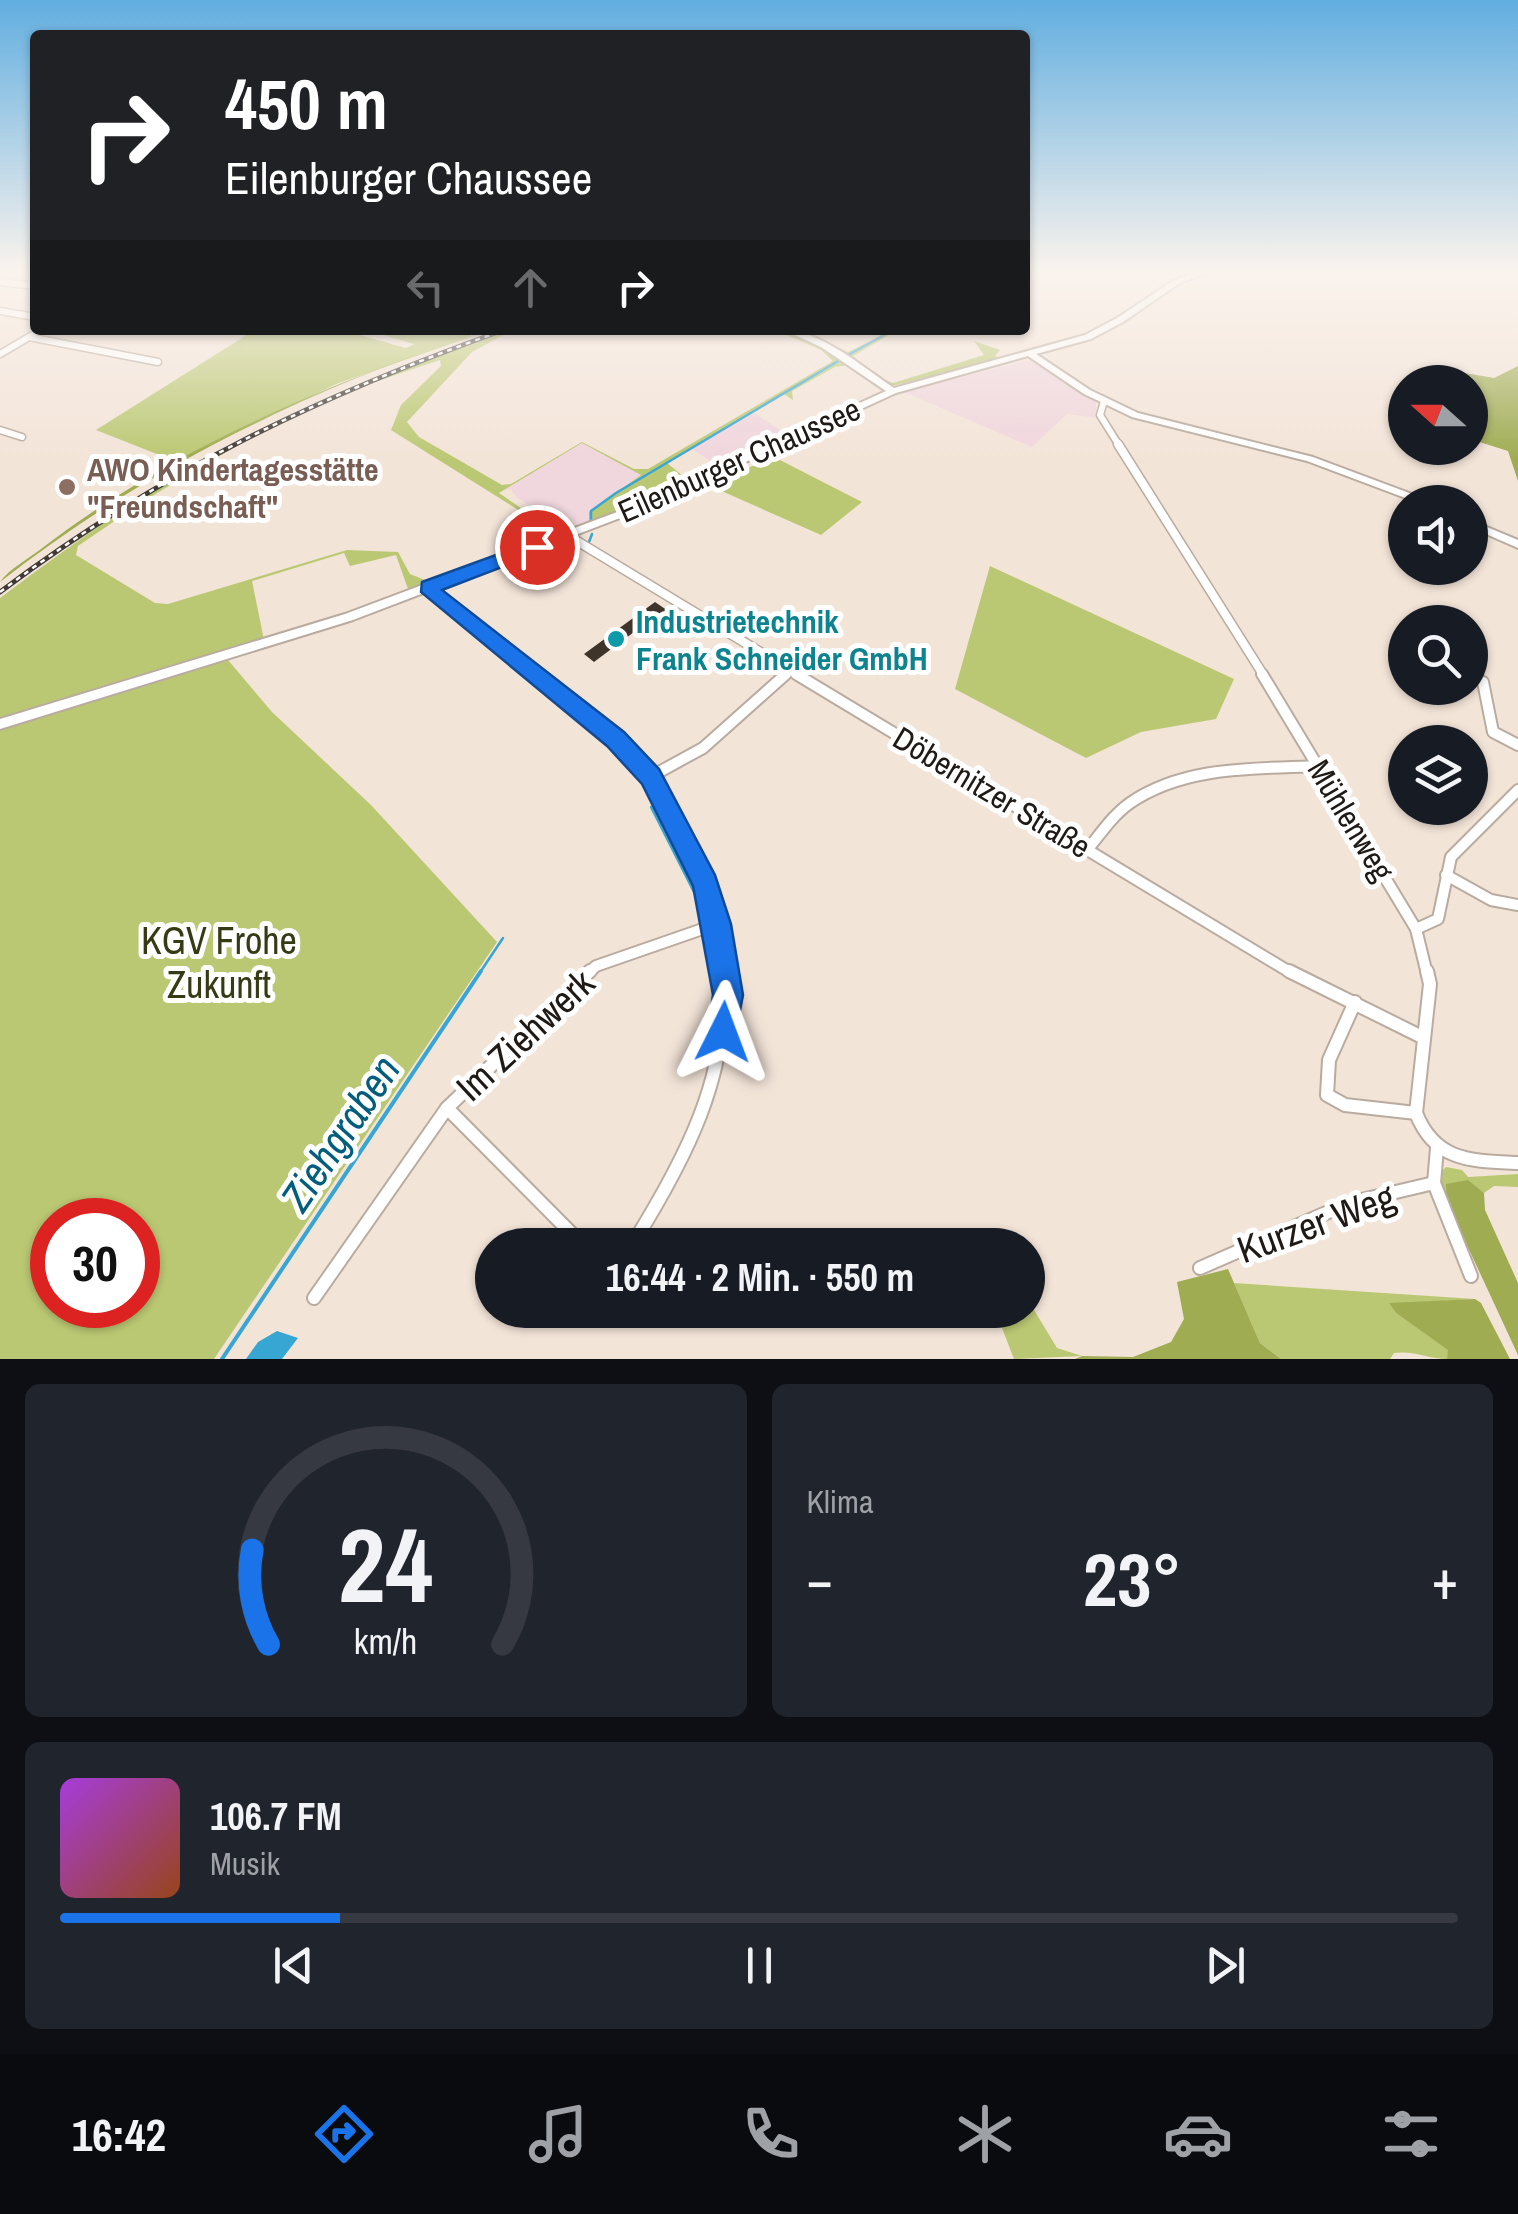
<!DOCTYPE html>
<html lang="de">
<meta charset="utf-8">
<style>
:root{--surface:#171b24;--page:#20242c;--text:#f1f3f6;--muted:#9ea1a6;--line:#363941;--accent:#1a73e8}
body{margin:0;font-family:"Archivo Narrow",sans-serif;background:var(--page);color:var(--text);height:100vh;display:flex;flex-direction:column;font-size:38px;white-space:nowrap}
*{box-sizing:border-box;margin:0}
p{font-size:32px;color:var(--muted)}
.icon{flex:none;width:55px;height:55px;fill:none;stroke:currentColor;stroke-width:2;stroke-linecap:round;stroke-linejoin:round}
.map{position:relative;height:1359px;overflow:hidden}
.details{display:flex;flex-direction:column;gap:25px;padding:25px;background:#0d0f14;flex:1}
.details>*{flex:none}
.hud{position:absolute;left:30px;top:30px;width:1000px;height:305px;border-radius:10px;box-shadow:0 2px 8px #0004;background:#202124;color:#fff;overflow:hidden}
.needle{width:65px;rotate:291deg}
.fabs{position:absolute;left:1388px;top:365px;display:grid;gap:20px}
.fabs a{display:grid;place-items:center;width:100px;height:100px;border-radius:50%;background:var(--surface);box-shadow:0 2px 8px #0004;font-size:50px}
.speed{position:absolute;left:30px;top:1198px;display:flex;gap:20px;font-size:50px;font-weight:700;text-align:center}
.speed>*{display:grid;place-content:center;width:130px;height:130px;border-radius:50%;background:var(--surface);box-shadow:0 2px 8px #0004;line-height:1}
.speed .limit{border:15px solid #d22;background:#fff;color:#111}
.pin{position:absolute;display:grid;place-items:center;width:85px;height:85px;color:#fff;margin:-42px;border:5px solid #fff;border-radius:50%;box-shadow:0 2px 10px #0007}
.me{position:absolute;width:110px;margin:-55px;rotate:3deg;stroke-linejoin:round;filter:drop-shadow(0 0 8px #0008)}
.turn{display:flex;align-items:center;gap:35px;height:210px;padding:0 30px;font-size:45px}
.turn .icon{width:130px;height:130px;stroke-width:2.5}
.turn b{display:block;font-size:70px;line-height:85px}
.lanes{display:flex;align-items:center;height:95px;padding:0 30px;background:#0003;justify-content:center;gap:50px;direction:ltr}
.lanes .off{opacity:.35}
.big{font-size:75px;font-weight:800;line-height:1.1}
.details .card{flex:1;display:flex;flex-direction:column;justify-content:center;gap:15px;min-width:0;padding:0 35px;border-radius:15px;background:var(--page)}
.details .dial{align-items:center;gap:0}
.dial svg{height:260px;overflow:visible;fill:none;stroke:var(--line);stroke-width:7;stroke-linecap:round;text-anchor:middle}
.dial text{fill:var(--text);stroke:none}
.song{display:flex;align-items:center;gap:30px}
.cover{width:120px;height:120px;border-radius:15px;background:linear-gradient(135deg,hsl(280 70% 55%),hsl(20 70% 35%))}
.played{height:10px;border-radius:5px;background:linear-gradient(90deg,var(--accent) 20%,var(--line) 20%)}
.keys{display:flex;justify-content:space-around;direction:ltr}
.heat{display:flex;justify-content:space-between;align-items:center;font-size:55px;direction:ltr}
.details .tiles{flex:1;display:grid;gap:25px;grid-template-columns:1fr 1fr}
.card:last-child{grid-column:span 2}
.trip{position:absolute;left:475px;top:1228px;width:570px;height:100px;border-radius:50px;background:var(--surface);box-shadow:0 2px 8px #0004;font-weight:800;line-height:100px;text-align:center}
.dock{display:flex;height:160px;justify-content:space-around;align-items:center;background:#090b0e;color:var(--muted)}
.dock .icon{width:70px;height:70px}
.dock .current{color:var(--accent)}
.dock b{font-size:45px;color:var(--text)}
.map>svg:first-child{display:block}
.commercial{fill:#f0d6dd}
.green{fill:#bbc873;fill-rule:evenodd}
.forest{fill:#9fac52}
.water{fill:#37a6d3}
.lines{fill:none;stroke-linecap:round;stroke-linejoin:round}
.stream-far1{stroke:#37a6d3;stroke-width:2.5}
.stream{stroke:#37a6d3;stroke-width:4}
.building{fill:#3f342a}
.street-far3-casing{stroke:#b9ab9f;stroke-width:9}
.street-far2-casing{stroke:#b9ab9f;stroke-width:11}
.street-far1-casing{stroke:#b9ab9f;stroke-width:14}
.street-casing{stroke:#b9ab9f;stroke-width:16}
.secondary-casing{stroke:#b9ab9f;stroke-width:4}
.street-far3{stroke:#fff;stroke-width:6}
.street-far2{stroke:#fff;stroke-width:8}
.street-far1{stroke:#fff;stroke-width:10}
.street{stroke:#fff;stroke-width:12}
.secondary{fill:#fff;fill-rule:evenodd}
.rail-casing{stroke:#403934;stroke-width:5}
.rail{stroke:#fff;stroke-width:2.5;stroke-dasharray:5;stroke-linecap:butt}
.route{fill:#1a73e8;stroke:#114b97;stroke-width:2.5}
.education-dot{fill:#8d6e63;stroke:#fff;stroke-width:4}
.culture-dot{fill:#0f9aa8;stroke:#fff;stroke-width:4}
.labels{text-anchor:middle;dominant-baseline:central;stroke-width:10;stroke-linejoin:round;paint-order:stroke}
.street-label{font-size:32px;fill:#1f1a16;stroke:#fff}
.education-label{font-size:32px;font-weight:bold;fill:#785e54;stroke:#fff;text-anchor:start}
.culture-label{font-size:32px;font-weight:bold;fill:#0d838f;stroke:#fff;text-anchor:start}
.near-park-label{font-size:38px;fill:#363b15;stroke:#fff}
.near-street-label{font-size:38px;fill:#1f1a16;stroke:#fff}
.near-water-label{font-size:42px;font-style:italic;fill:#025e7c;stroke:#fff}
</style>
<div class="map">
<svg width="1518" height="1359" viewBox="0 0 1518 1359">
<rect width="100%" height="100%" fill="#f3e4d8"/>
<g class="commercial">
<polygon points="1029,360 1044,365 1096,400 1096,418 1067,414 1032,447 904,392"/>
<polygon points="753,412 788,435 719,467 691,448"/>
<polygon points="582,443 642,475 589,512 589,522 565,528 548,517 549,512 543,508 535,509 516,497 511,489 504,490"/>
</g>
<g class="green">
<polygon points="243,330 341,330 406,348 414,344 366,330 478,330 469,337 491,330 336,384 177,462 96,430 245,336"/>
<path d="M513,330l-41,22 -65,70 12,15 83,48 9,-1 71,-42 52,27h14l185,-108 -12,-11 -46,-20 42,13 31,22 -13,2 -43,24 1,9 -9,-6 -117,69 22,18 -100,41v-10l52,-37 -59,-32 -83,50 54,37v7l-170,64 -3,-2 28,-10 -12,-34 -46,11 -6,-13 -92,28 12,59 -42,13 50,59 99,93 126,137 -283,417h-214v-761c80,-60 161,-118 250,-163 85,-43 174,-74 263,-105zM440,360l1,6 -40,39 -10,25 153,96 -2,12 -117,42 -15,-6 -12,-22 -51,-2 -179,54 -13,-1 -79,-48 2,-9 69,-47 110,-65 85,-41zM52,1220h86v85h-86z"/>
<polygon points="793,330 811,334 848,352 880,336 876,330 887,332 889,335 853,356 879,378 893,383 984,355 974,341 1000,350 995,356 1000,359 892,386 888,385 813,337"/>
<polygon points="774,457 862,502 821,535 708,485"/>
<polygon points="990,566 1234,679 1216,719 1141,732 1086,758 955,689"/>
<polygon points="1446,1167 1462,1170 1468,1177 1518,1174 1518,1187 1494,1186 1484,1193 1468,1181 1447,1202 1438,1175"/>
<path d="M1234,1283l241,16 -85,5 6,9 53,37 -2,9c-19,0 -33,-9 -53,-6l-4,6h-109l-21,-16z"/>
<polygon points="1028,1300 1057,1348 1082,1356 1014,1359 995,1310 1028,1310"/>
</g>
<g class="forest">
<path d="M422,353c-152,55 -294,129 -422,229 9,-13 28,-23 41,-33 110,-85 247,-149 381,-196z"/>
<polygon points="1518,366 1518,481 1508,451 1470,439 1470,382 1455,382 1459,372 1494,378"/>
<polygon points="1468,1180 1484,1193 1485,1210 1518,1283 1518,1355 1447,1202 1446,1184"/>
<polygon points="1228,1269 1260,1343 1281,1359 1075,1359 1082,1356 1133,1357 1171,1342 1184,1319 1177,1282"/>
<polygon points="1475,1299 1481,1303 1510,1359 1447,1359 1448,1350 1396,1313 1389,1303"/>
</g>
<polygon class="water" points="277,1331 298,1338 282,1359 246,1359 258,1342"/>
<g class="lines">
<g class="stream-far1">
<polyline points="848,355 886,334 880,330"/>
<polyline points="591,519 591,511 616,493 840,360"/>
<polyline points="589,542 592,534"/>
<polyline points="651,807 698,900"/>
<polyline points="479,974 503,938"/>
</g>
<polyline class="stream" points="222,1359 481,971"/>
</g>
<polygon class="building" points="655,602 674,615 663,623 654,617 594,662 584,654"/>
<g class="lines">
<g class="street-far3-casing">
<g id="street-far3">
<polyline points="0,282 35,286"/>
<polyline points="0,311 35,317"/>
<polyline points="29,337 158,362"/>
<polyline points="0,354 41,330"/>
<polyline points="1104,401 1100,415 1120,447"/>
<polyline points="0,430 22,437"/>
</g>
</g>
<g class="street-far2-casing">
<g id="street-far2">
<polyline points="1118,444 1264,676"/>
<polyline points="567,535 800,676"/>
<polyline points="429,587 534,676"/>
<polyline points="783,676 790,670"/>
</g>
</g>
<g class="street-far1-casing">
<g id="street-far1">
<path d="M531,674c32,25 66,49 96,77 51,48 91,154 96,223"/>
<polyline points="796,674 1293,974"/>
<polyline points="1262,674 1416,929 1427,974"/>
<polyline points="1483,682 1493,732 1518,745"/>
<polyline points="650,777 703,748 786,674"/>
<path d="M1088,849c13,-16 25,-34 42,-46 55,-38 127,-34 190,-37"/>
<polyline points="1446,875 1491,900 1518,905"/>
<polyline points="1416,929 1438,919 1451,857 1518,790"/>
<polyline points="587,974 596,966 717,924"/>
</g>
</g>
<g class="street-casing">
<g id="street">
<polyline points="1289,971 1424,1038"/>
<path d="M1427,971l3,13 -14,129c19,49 56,48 102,50"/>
<polyline points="1355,1002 1329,1060 1327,1095 1345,1105 1416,1113"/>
<polyline points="447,1108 583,1245"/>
<polyline points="1437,1148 1434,1183 1471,1276"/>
<path d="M632,1245c53,-85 99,-171 91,-274"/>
<polyline points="1200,1268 1349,1203 1434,1183"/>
<polyline points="314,1298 447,1108 590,971"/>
</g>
</g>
<g class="secondary-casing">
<g id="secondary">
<path d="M1203,269h12l-37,15 -55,38 -32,17 -55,15 54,36 48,23 175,44 115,43 1,2h-13l-109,-41 -175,-44 -48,-23 -56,-38 -132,37 -255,117 -288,110 -353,109v-10l345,-105 288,-108 253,-115 -65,-44 -37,-17c36,0 80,38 110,58l191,-53 32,-17 56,-37z"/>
<polygon points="1470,520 1518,540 1518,548 1470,527"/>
</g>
</g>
<use href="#street-far3" class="street-far3"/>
<use href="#street-far2" class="street-far2"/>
<use href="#street-far1" class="street-far1"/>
<use href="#street" class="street"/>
<use href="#secondary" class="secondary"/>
<g class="rail-casing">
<path id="rail" d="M0,592c160,-120 316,-195 504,-262"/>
</g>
<use href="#rail" class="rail"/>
</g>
<linearGradient id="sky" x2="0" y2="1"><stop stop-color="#61aee0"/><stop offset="0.59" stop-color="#faf3ed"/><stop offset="1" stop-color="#faf3ed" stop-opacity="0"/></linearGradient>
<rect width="1518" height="459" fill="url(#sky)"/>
<polygon class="route" points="537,540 544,542 544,551 442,590 624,732 659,769 715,875 731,924 743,995 734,1042 723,1047 712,1042 707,1032 713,995 693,886 642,784 607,746 421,592 422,582"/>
<circle class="education-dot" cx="67" cy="487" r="10"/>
<circle class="culture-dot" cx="616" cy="639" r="10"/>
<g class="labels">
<g class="street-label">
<text transform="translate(739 460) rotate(-24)">Eilenburger Chaussee</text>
<text transform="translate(992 792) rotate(31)">Döbernitzer Straße</text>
<text transform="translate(1351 820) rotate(59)">Mühlenweg</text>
</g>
<g class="education-label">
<text x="87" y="469">AWO Kindertagesstätte<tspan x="87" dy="37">"Freundschaft"</tspan></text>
</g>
<g class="culture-label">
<text x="636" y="621">Industrietechnik<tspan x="636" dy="37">Frank Schneider GmbH</tspan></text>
</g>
<g class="near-park-label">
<text x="219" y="940">KGV Frohe<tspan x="219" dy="44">Zukunft</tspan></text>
</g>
<g class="near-street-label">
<text transform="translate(525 1035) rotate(-43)">Im Ziehwerk</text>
<text transform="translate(1316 1223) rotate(-20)">Kurzer Weg</text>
</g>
<g class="near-water-label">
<text transform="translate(340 1133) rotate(-56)">Ziehgraben</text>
</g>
</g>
</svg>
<div class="fabs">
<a><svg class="needle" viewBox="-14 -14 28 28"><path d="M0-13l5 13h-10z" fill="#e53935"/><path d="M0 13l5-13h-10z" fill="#9ea1a6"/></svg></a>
<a><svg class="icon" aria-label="sound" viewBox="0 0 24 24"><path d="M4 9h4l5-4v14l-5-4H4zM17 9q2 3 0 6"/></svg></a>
<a><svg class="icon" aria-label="search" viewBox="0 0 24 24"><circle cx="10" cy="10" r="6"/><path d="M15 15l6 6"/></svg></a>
<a><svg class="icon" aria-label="layers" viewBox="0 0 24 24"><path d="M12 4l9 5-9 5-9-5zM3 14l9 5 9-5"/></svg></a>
</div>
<div class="speed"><div class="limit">30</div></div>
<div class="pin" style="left:537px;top:547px;background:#d93025"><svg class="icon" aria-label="arrive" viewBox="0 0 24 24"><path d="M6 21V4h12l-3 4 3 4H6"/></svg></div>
<svg class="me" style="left:723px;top:1032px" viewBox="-20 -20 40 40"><path d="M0-17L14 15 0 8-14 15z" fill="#1a73e8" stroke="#fff" stroke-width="4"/></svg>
<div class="trip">16:44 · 2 Min. · 550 m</div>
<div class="hud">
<div class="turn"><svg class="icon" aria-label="right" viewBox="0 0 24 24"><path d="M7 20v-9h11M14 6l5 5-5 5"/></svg><div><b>450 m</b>Eilenburger Chaussee</div></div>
<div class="lanes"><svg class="icon off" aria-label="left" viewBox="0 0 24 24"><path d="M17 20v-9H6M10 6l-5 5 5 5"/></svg><svg class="icon off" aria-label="ahead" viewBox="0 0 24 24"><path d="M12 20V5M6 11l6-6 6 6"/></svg><svg class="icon" aria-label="right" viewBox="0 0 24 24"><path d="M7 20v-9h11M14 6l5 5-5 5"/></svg></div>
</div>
</div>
<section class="details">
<div class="tiles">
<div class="card dial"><svg viewBox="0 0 100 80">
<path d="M14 69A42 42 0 1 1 86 69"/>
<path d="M14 69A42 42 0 0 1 9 40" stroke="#1a73e8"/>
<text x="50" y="56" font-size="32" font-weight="700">24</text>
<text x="50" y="72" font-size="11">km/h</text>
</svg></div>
<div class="card"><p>Klima</p>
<div class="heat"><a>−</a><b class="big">23°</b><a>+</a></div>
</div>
<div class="card">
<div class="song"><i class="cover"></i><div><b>106.7 FM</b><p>Musik</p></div></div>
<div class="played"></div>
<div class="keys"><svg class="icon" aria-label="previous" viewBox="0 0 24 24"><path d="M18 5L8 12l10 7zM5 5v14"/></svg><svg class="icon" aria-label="pause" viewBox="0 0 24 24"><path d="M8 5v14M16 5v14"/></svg><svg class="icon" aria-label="next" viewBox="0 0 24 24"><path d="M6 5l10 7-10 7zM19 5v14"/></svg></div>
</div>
</div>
</section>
<nav class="dock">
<b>16:42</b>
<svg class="icon current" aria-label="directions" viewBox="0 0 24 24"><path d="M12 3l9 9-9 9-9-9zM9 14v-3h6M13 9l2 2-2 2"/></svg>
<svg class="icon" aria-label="music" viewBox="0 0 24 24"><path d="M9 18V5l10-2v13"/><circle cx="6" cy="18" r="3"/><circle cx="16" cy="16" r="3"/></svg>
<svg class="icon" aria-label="phone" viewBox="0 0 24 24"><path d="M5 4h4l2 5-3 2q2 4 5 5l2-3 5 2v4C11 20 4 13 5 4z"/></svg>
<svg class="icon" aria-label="climate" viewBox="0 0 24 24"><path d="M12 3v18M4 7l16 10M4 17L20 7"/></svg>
<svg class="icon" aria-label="car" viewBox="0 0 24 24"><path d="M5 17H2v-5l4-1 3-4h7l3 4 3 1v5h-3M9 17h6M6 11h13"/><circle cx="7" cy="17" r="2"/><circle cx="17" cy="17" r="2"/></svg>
<svg class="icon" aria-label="filters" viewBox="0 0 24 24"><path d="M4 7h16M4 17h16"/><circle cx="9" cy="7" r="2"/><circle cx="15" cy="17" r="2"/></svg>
</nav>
